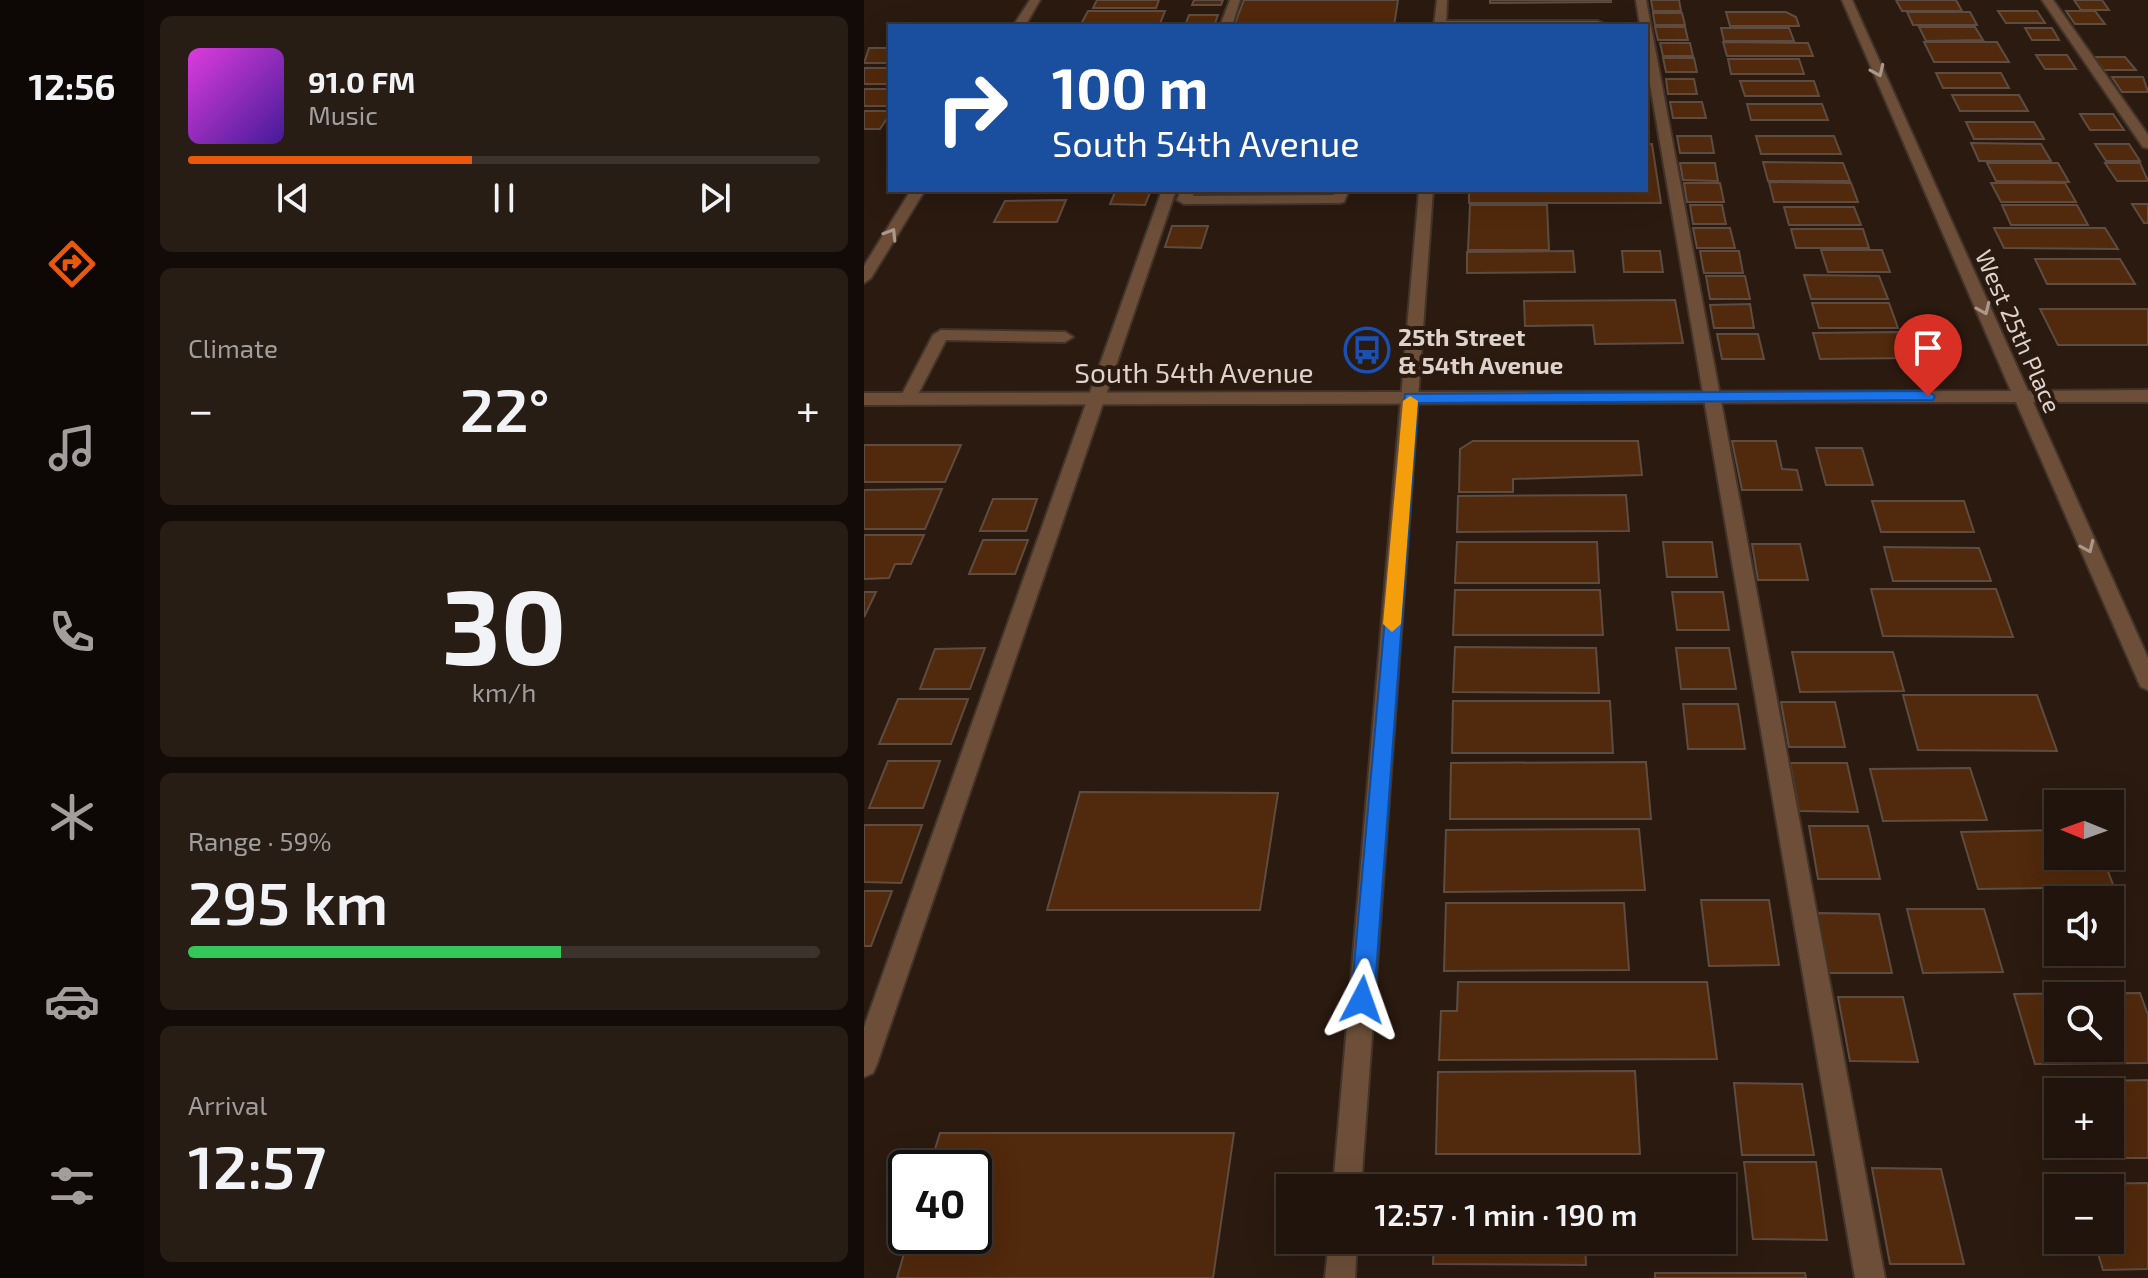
<!DOCTYPE html>
<meta charset="utf-8">
<style>
:root{--surface:#20140c;--page:#281d15;--text:#f1f3f6;--muted:#a29e9d;--line:#3d332d;--accent:#ea580c}
body{margin:0;font-family:"Exo 2",sans-serif;background:var(--page);color:var(--text);height:100vh;display:flex;flex-direction:column;font-size:30px;white-space:nowrap}
*{box-sizing:border-box;margin:0}
p{font-size:26px;color:var(--muted)}
.icon{flex:none;width:44px;height:44px;fill:none;stroke:currentColor;stroke-width:2;stroke-linecap:round;stroke-linejoin:round}
.map{position:relative;flex:1;overflow:hidden}
.drawer{display:flex;flex-direction:column;gap:16px;padding:16px;background:#120b07;width:720px}
.drawer>*{flex:none}
.banner{position:absolute;left:24px;top:24px;width:760px;height:168px;border-radius:0px;box-shadow:0 8px 32px #0002,0 0 0 2px var(--line);background:#1a4fa0;color:#fff;overflow:hidden}
.needle{width:52px;rotate:271deg}
.buttons{position:absolute;left:1180px;top:790px;display:grid;gap:16px}
.buttons a{display:grid;place-items:center;width:80px;height:80px;border-radius:0px;background:var(--surface);box-shadow:0 8px 32px #0002,0 0 0 2px var(--line);font-size:40px}
.speed{position:absolute;left:24px;top:1150px;display:flex;gap:16px;font-size:40px;font-weight:700;text-align:center}
.speed>*{display:grid;place-content:center;width:104px;height:104px;border-radius:50%;background:var(--surface);box-shadow:0 8px 32px #0002,0 0 0 2px var(--line);line-height:1}
.speed .limit{border:4px solid #111;border-radius:12px;background:#fff;color:#111}
.pin{position:absolute;display:grid;place-items:center;width:68px;height:68px;color:#fff;margin:-82px -34px;border-radius:50% 50% 50% 0;rotate:-45deg;box-shadow:0 0 8px #0007}
.pin .icon{rotate:45deg}
.me{position:absolute;width:88px;margin:-44px;rotate:4deg;stroke-linejoin:round;filter:drop-shadow(0 0 6px #0008)}
.turn{display:flex;align-items:center;gap:28px;height:168px;padding:0 32px;font-size:36px}
.turn .icon{width:104px;height:104px;stroke-width:2.5}
.turn b{display:block;font-size:56px;line-height:68px}
.big{font-size:60px;font-weight:600;line-height:1.1}
.drawer .tile{flex:1;display:flex;flex-direction:column;justify-content:center;gap:12px;min-width:0;padding:0 28px;border-radius:12px;background:var(--page)}
.drawer .dial{align-items:center;gap:0}
.dial b{font-size:104px;line-height:1}
.song{display:flex;align-items:center;gap:24px}
.cover{width:96px;height:96px;border-radius:12px;background:linear-gradient(135deg,hsl(300 70% 55%),hsl(260 70% 35%))}
.played{height:8px;border-radius:4px;background:linear-gradient(90deg,var(--accent) 45%,var(--line) 45%)}
.keys{display:flex;justify-content:space-around;direction:ltr}
.heat{display:flex;justify-content:space-between;align-items:center;font-size:44px;direction:ltr}
.charge{height:12px;border-radius:6px;background:linear-gradient(90deg,#34c759 59%,var(--line) 0)}
.trip{position:absolute;left:412px;top:1174px;width:460px;height:80px;border-radius:0px;background:var(--surface);box-shadow:0 8px 32px #0002,0 0 0 2px var(--line);font-weight:600;line-height:80px;text-align:center}
main{display:flex;flex:1;min-height:0}
.tabs{display:flex;flex-direction:column;width:144px;justify-content:space-around;align-items:center;background:#0d0805;color:var(--muted)}
.tabs .icon{width:56px;height:56px}
.tabs .current{color:var(--accent)}
.tabs b{font-size:36px;color:var(--text)}
.map>svg:first-child{display:block}
.building{fill:#51290c;stroke:#5e4c41;stroke-width:2;fill-rule:evenodd}
.lines{fill:none;stroke-linecap:round;stroke-linejoin:round}
.service-casing{stroke:#43342a;stroke-width:4}
.minor-casing{stroke:#43342a;stroke-width:4}
.tertiary-casing{stroke:#43342a;stroke-width:4}
.service{fill:#6d4f39;fill-rule:evenodd}
.minor{fill:#6d4f39;fill-rule:evenodd}
.tertiary{fill:#6d4f39;fill-rule:evenodd}
.oneway{stroke:#ab988a}
.route{fill:#1a73e8;stroke:#114b97;stroke-width:2}
.slow{fill:#f59e0b}
.labels{text-anchor:middle;dominant-baseline:central;stroke-width:8;stroke-linejoin:round;paint-order:stroke}
.far-street-label{font-size:24px;fill:#ded3cc;stroke:#2a1a10}
.far-poi-label{font-size:24px;font-weight:bold;fill:#ded3cc;stroke:#2a1a10;text-anchor:start}
.street-label{font-size:28px;fill:#ded3cc;stroke:#2a1a10}
</style>
<main>
<nav class="tabs">
<b>12:56</b>
<svg class="icon current" aria-label="directions" viewBox="0 0 24 24"><path d="M12 3l9 9-9 9-9-9zM9 14v-3h6M13 9l2 2-2 2"/></svg>
<svg class="icon" aria-label="music" viewBox="0 0 24 24"><path d="M9 18V5l10-2v13"/><circle cx="6" cy="18" r="3"/><circle cx="16" cy="16" r="3"/></svg>
<svg class="icon" aria-label="phone" viewBox="0 0 24 24"><path d="M5 4h4l2 5-3 2q2 4 5 5l2-3 5 2v4C11 20 4 13 5 4z"/></svg>
<svg class="icon" aria-label="climate" viewBox="0 0 24 24"><path d="M12 3v18M4 7l16 10M4 17L20 7"/></svg>
<svg class="icon" aria-label="car" viewBox="0 0 24 24"><path d="M5 17H2v-5l4-1 3-4h7l3 4 3 1v5h-3M9 17h6M6 11h13"/><circle cx="7" cy="17" r="2"/><circle cx="17" cy="17" r="2"/></svg>
<svg class="icon" aria-label="filters" viewBox="0 0 24 24"><path d="M4 7h16M4 17h16"/><circle cx="9" cy="7" r="2"/><circle cx="15" cy="17" r="2"/></svg>
</nav>
<section class="drawer">
<div class="tile">
<div class="song"><i class="cover"></i><div><b>91.0 FM</b><p>Music</p></div></div>
<div class="played"></div>
<div class="keys"><svg class="icon" aria-label="previous" viewBox="0 0 24 24"><path d="M18 5L8 12l10 7zM5 5v14"/></svg><svg class="icon" aria-label="pause" viewBox="0 0 24 24"><path d="M8 5v14M16 5v14"/></svg><svg class="icon" aria-label="next" viewBox="0 0 24 24"><path d="M6 5l10 7-10 7zM19 5v14"/></svg></div>
</div>
<div class="tile"><p>Climate</p>
<div class="heat"><a>−</a><b class="big">22°</b><a>+</a></div>
</div>
<div class="tile dial"><b>30</b><p>km/h</p></div>
<div class="tile"><p>Range · 59%</p><b class="big">295 km</b><div class="charge"></div></div>
<div class="tile"><p>Arrival</p><b class="big">12:57</b></div>
</section>
<div class="map">
<svg width="1284" height="1278" viewBox="0 0 1284 1278">
<rect width="100%" height="100%" fill="#2a1a10"/>
<g class="building">
<polygon points="233,0 295,0 292,8 229,8"/>
<polygon points="330,0 359,0 357,5 328,5"/>
<polygon points="380,0 534,0 530,26 370,26"/>
<polygon points="626,0 747,0 747,2 626,3"/>
<polygon points="787,0 815,0 817,11 789,11"/>
<polygon points="1032,0 1092,0 1098,11 1038,11"/>
<polygon points="1210,0 1238,0 1245,10 1217,10"/>
<polygon points="224,11 301,11 295,26 216,26"/>
<polygon points="1134,11 1173,11 1181,23 1142,23"/>
<polygon points="1202,11 1231,11 1241,24 1211,24"/>
<polygon points="862,12 922,12 932,17 935,26 866,26"/>
<polygon points="1043,12 1106,12 1113,25 1049,25"/>
<polygon points="789,13 818,13 821,25 791,25"/>
<polygon points="325,15 354,15 350,26 321,26"/>
<polygon points="791,27 821,27 824,40 794,40"/>
<polygon points="1055,27 1111,27 1119,40 1062,41"/>
<polygon points="857,28 925,28 930,41 860,41"/>
<polygon points="1161,28 1188,28 1195,40 1168,40"/>
<polygon points="859,42 944,43 949,56 863,56"/>
<polygon points="1060,42 1133,42 1145,62 1070,62"/>
<polygon points="796,43 826,43 829,56 799,56"/>
<polygon points="5,48 26,48 26,63 0,63"/>
<polygon points="1172,55 1203,55 1212,69 1181,69"/>
<polygon points="1230,57 1261,57 1272,70 1240,70"/>
<polygon points="799,58 830,58 833,72 802,72"/>
<polygon points="864,59 935,59 940,74 867,74"/>
<rect x="0" y="68" width="26" height="16"/>
<polygon points="1072,73 1137,73 1145,88 1079,88"/>
<polygon points="1248,77 1279,77 1284,92 1258,92"/>
<polygon points="802,79 830,79 833,94 804,94"/>
<polygon points="876,81 950,81 955,96 881,96"/>
<rect x="0" y="89" width="26" height="17"/>
<polygon points="1088,95 1155,95 1164,111 1096,111"/>
<polygon points="806,102 838,102 842,118 809,118"/>
<polygon points="883,104 958,104 964,120 887,120"/>
<polygon points="0,111 26,111 26,114 16,129 0,129"/>
<polygon points="1216,114 1249,114 1260,130 1226,130"/>
<polygon points="1102,122 1170,122 1180,139 1110,139"/>
<polygon points="813,136 847,136 850,153 816,153"/>
<polygon points="892,136 970,136 977,154 897,154"/>
<polygon points="1107,143 1177,144 1187,161 1115,161"/>
<polygon points="782,144 788,144 797,203 605,203 605,190 782,190"/>
<polygon points="1231,144 1265,144 1276,161 1242,161"/>
<polygon points="899,162 979,163 986,181 904,181"/>
<polygon points="816,163 851,163 854,181 819,180"/>
<polygon points="1123,163 1194,163 1205,182 1132,181"/>
<polygon points="1241,163 1276,163 1284,181 1253,181"/>
<polygon points="905,182 987,183 994,202 910,202"/>
<polygon points="820,183 856,183 860,202 823,202"/>
<polygon points="1127,183 1201,183 1212,202 1137,202"/>
<polygon points="252,190 287,190 281,205 246,204"/>
<polygon points="202,200 193,222 130,222 141,201"/>
<polygon points="1268,204 1284,204 1284,223 1280,223"/>
<polygon points="606,205 683,205 685,250 604,250"/>
<polygon points="826,205 858,205 862,224 829,224"/>
<polygon points="1138,205 1213,205 1224,225 1147,225"/>
<polygon points="920,207 990,207 997,225 925,225"/>
<polygon points="308,226 344,226 337,248 301,247"/>
<polygon points="829,228 866,228 871,248 833,248"/>
<polygon points="1130,228 1241,228 1254,249 1140,248"/>
<polygon points="927,229 999,229 1005,248 932,248"/>
<polygon points="957,250 1018,250 1026,272 964,272"/>
<polygon points="709,251 711,272 603,273 603,252"/>
<polygon points="758,251 796,251 799,272 760,272"/>
<polygon points="836,251 875,251 879,273 840,273"/>
<polygon points="1171,259 1256,259 1271,284 1183,284"/>
<polygon points="940,275 1015,276 1024,299 947,299"/>
<polygon points="842,276 881,276 886,299 846,299"/>
<polygon points="811,300 819,343 731,344 729,325 661,326 660,301"/>
<polygon points="948,303 1025,303 1034,328 955,328"/>
<polygon points="886,304 890,328 850,328 846,305"/>
<polygon points="1176,309 1284,309 1284,345 1194,345"/>
<polygon points="1037,332 1046,358 956,359 949,333"/>
<polygon points="853,334 894,334 900,359 858,359"/>
<polygon points="609,441 774,441 778,475 649,479 649,492 595,492 596,449"/>
<polygon points="868,441 912,441 918,469 933,470 938,490 878,490"/>
<polygon points="0,445 97,445 81,482 0,482"/>
<polygon points="952,448 998,448 1009,485 962,485"/>
<polygon points="78,489 61,529 0,529 0,490"/>
<polygon points="762,495 765,531 593,532 594,496"/>
<polygon points="129,499 173,499 162,531 116,531"/>
<polygon points="1008,501 1100,501 1110,532 1017,532"/>
<polygon points="0,535 60,535 47,564 31,564 25,578 0,579"/>
<polygon points="119,540 164,540 151,574 105,574"/>
<polygon points="593,542 733,542 735,583 591,583"/>
<polygon points="799,542 848,542 853,577 803,577"/>
<polygon points="888,544 936,544 944,580 894,580"/>
<polygon points="1020,547 1115,548 1127,581 1029,581"/>
<polygon points="1007,589 1132,589 1149,637 1019,636"/>
<polygon points="591,590 736,590 739,635 589,635"/>
<polygon points="0,592 12,592 0,617"/>
<polygon points="808,592 859,592 865,630 813,630"/>
<polygon points="591,647 732,648 735,693 589,692"/>
<polygon points="121,648 106,689 56,689 71,649"/>
<polygon points="812,648 865,648 872,689 817,689"/>
<polygon points="928,652 1029,652 1040,691 936,692"/>
<polygon points="1039,695 1173,695 1193,751 1054,750"/>
<polygon points="34,699 104,699 87,744 15,744"/>
<polygon points="589,701 746,701 749,753 588,753"/>
<polygon points="917,702 971,702 981,747 925,747"/>
<polygon points="819,704 874,704 881,749 824,749"/>
<polygon points="24,761 76,761 59,808 5,808"/>
<polygon points="782,762 787,819 586,819 587,763"/>
<polygon points="926,763 983,763 994,812 935,811"/>
<polygon points="1106,768 1123,820 1019,821 1006,769"/>
<polygon points="216,792 414,793 396,910 183,910"/>
<polygon points="0,825 58,825 37,883 0,882"/>
<polygon points="945,826 1004,826 1016,879 954,879"/>
<polygon points="775,829 781,890 580,892 582,830"/>
<polygon points="1194,830 1194,856 1238,856 1250,887 1114,889 1097,832"/>
<polygon points="0,891 28,891 7,946 0,946"/>
<polygon points="837,900 905,900 915,965 845,966"/>
<polygon points="582,903 760,903 765,970 580,971"/>
<polygon points="1043,909 1120,909 1139,972 1059,973"/>
<polygon points="953,913 1015,914 1028,973 963,973"/>
<polygon points="594,982 843,982 853,1059 575,1060 577,1011 593,1011"/>
<path d="M1276,993l8,22v48l-113,1 -21,-70zM1194,996h52v52h-52z"/>
<polygon points="974,997 1039,997 1054,1062 986,1061"/>
<polygon points="771,1071 776,1154 572,1154 574,1072"/>
<polygon points="1284,1080 1284,1158 1209,1158 1205,1144 1246,1144 1246,1092 1194,1092 1194,1109 1186,1082"/>
<polygon points="870,1083 938,1084 950,1155 878,1155"/>
<polygon points="76,1133 370,1133 349,1278 33,1278 45,1236 110,1236 110,1168 65,1168"/>
<polygon points="880,1162 952,1162 963,1240 889,1239"/>
<polygon points="1008,1168 1077,1169 1100,1264 1026,1264"/>
<polygon points="572,1174 718,1174 719,1188 572,1188"/>
<polygon points="1284,1183 1284,1269 1239,1270 1230,1240 1246,1240 1246,1188 1214,1188 1213,1184"/>
<polygon points="570,1240 721,1240 722,1265 569,1264"/>
<polygon points="791,1273 941,1273 942,1278 791,1278"/>
</g>
<g class="lines">
<g class="service-casing">
<g id="service">
<polygon points="366,0 376,0 368,26 356,26"/>
<polygon points="772,0 782,0 1021,1278 991,1278 782,61 782,26 776,26"/>
<polygon points="1178,0 1189,0 1284,135 1284,148 1279,147"/>
<polygon points="576,21 734,21 740,24 572,26 572,22"/>
<polygon points="298,190 312,190 13,1064 9,1073 0,1077 0,1027"/>
<polygon points="317,190 331,190 329,196 470,195 471,190 485,190 480,202 475,203 320,204 313,200"/>
<polygon points="77,330 201,332 209,337 201,342 82,340 50,402 38,402 36,398 69,335"/>
</g>
</g>
<g class="minor-casing">
<g id="minor">
<polygon points="166,0 176,0 161,26 149,26"/>
<polygon points="978,0 988,0 1164,391 1284,390 1284,402 1169,402 1284,658 1284,690 1277,687 1274,681 1152,402 0,405 0,393 1147,391"/>
<polygon points="47,190 61,190 7,278 0,283 0,266"/>
</g>
</g>
<g class="tertiary-casing">
<g id="tertiary">
<polygon points="573,0 583,0 582,26 570,26"/>
<polygon points="555,190 569,190 497,1188 469,1188"/>
<polygon points="465,1240 493,1240 491,1278 461,1278"/>
</g>
</g>
<use href="#service" class="service"/>
<use href="#minor" class="minor"/>
<use href="#tertiary" class="tertiary"/>
</g>
<defs><path id="oneway-chevron" d="M-2-3.5L2.5 0L-2 3.5" fill="none" stroke-width="1.6" stroke-linecap="round" stroke-linejoin="round" transform="scale(2)"/></defs>
<g class="oneway">
<use href="#oneway-chevron" transform="translate(1014 71) rotate(66)"/>
<use href="#oneway-chevron" transform="translate(27 234) rotate(-58)"/>
<use href="#oneway-chevron" transform="translate(1120 309) rotate(66)"/>
<use href="#oneway-chevron" transform="translate(1224 547) rotate(66)"/>
</g>
<polygon class="route" points="1064,391 1071,396 1069,400 554,403 510,1000 506,1008 498,1012 490,1008 487,1000 541,394"/>
<polygon class="slow" points="546,396 554,401 537,624 528,632 519,624 539,401"/>
<defs>
<g id="bus-ring" transform="scale(2.3)"><circle r="9.5" fill="#2a1a10" stroke="#1a4fb4" stroke-width="1.5"/><path d="M-5-6H5V4H4V6H2V4H-2V6H-4V4H-5ZM-3.5-4V0h7V-4ZM-3.5 1.2v1.5H-2V1.2ZM2 1.2v1.5H3.5V1.2Z" fill="#1a4fb4"/></g>
</defs>
<g fill-rule="evenodd">
<use href="#bus-ring" x="503" y="350"/>
</g>
<g class="labels">
<g class="far-street-label">
<text transform="translate(1155 331) rotate(66)">West 25th Place</text>
</g>
<g class="far-poi-label">
<text x="534" y="336">25th Street<tspan x="534" dy="28">&amp; 54th Avenue</tspan></text>
</g>
<g class="street-label">
<text x="330" y="372">South 54th Avenue</text>
</g>
</g>
</svg>
<div class="buttons">
<a><svg class="needle" viewBox="-14 -14 28 28"><path d="M0-13l5 13h-10z" fill="#e53935"/><path d="M0 13l5-13h-10z" fill="#a29e9d"/></svg></a>
<a><svg class="icon" aria-label="sound" viewBox="0 0 24 24"><path d="M4 9h4l5-4v14l-5-4H4zM17 9q2 3 0 6"/></svg></a>
<a><svg class="icon" aria-label="search" viewBox="0 0 24 24"><circle cx="10" cy="10" r="6"/><path d="M15 15l6 6"/></svg></a>
<a>+</a>
<a>−</a>
</div>
<div class="speed"><div class="limit">40</div></div>
<div class="pin" style="left:1064px;top:396px;background:#d93025"><svg class="icon" aria-label="arrive" viewBox="0 0 24 24"><path d="M6 21V4h12l-3 4 3 4H6"/></svg></div>
<svg class="me" style="left:498px;top:1000px" viewBox="-20 -20 40 40"><path d="M0-17L14 15 0 8-14 15z" fill="#1a73e8" stroke="#fff" stroke-width="4"/></svg>
<div class="trip">12:57 · 1 min · 190 m</div>
<div class="banner">
<div class="turn"><svg class="icon" aria-label="right" viewBox="0 0 24 24"><path d="M7 20v-9h11M14 6l5 5-5 5"/></svg><div><b>100 m</b>South 54th Avenue</div></div>
</div>
</div>
</main>
